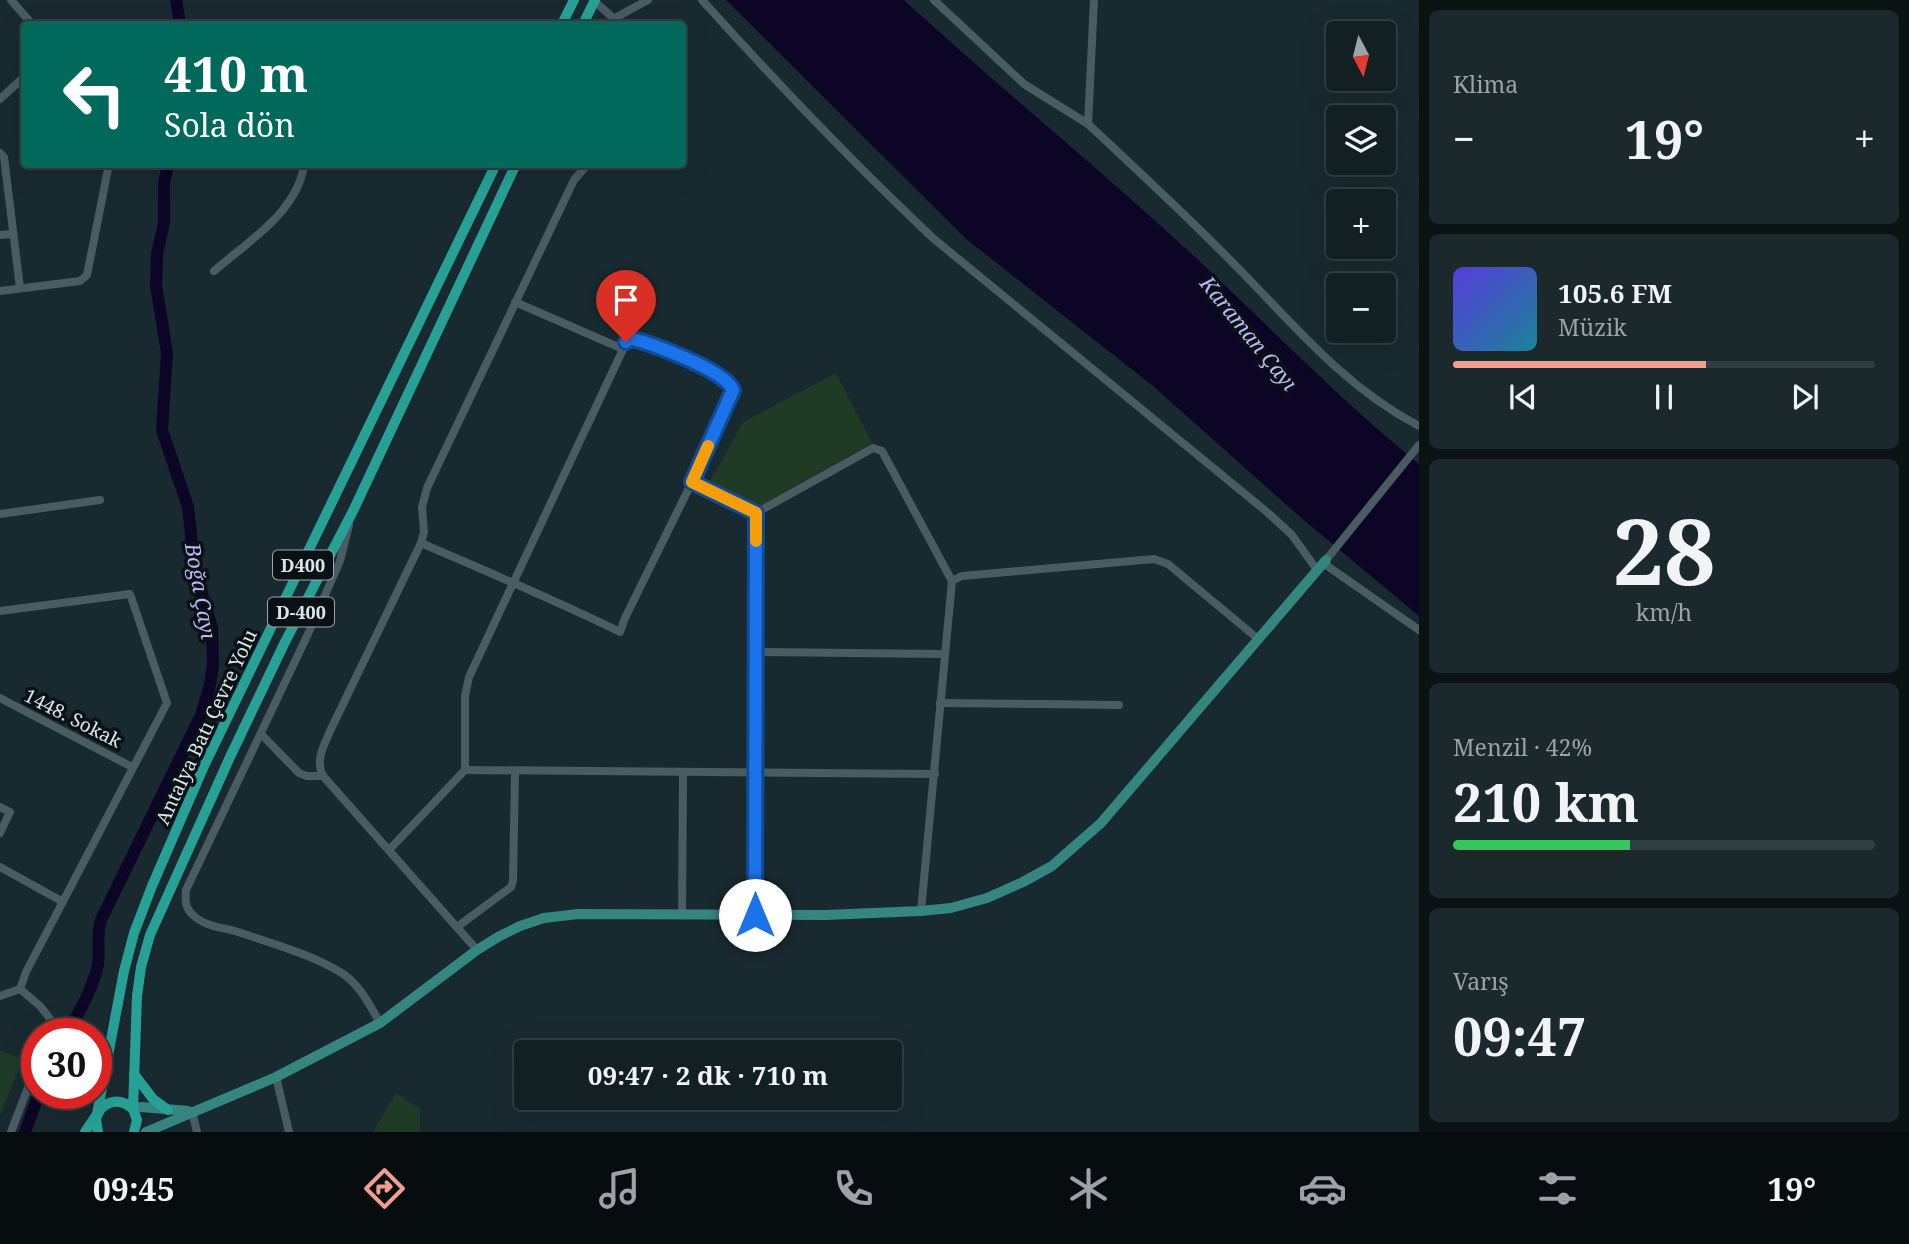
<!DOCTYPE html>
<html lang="tr">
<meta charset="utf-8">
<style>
:root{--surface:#122024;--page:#1b282c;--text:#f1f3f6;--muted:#9ca3a6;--line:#313e41;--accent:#f49d8c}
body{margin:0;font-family:"Noto Serif",serif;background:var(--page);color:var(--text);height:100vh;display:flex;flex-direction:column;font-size:26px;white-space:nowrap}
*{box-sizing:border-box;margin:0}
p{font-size:23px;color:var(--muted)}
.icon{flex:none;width:38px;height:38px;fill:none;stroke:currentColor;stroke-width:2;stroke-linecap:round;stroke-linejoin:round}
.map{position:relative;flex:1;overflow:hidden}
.details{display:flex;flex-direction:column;gap:10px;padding:10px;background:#0a1214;width:490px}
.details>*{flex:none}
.guide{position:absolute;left:21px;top:21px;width:665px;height:147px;border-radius:7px;box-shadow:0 7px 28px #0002,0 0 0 2px var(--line);background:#00695c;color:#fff;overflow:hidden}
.needle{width:46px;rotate:173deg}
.buttons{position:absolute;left:1326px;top:21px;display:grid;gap:14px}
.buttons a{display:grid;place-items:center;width:70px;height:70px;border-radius:7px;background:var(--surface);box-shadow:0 7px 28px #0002,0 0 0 2px var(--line);font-size:35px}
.speed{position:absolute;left:21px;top:1018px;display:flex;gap:14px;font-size:35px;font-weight:700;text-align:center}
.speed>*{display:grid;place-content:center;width:91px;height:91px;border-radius:50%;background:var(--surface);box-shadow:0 7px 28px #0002,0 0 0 2px var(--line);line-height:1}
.speed .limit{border:10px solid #d22;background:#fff;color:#111}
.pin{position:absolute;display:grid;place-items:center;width:60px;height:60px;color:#fff;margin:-72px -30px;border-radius:50% 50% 50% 0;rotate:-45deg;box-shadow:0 0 7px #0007}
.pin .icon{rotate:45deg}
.me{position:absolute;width:77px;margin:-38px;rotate:0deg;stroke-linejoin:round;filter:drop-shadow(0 0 5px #0008)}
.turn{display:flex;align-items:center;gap:24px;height:147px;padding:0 28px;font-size:32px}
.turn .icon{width:91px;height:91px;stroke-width:2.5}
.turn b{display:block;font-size:49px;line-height:60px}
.big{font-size:52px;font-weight:700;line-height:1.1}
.details .tile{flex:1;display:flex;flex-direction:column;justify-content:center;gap:10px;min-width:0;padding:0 24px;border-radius:10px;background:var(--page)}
.details .dial{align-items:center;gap:0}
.dial b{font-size:91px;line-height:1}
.song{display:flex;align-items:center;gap:21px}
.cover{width:84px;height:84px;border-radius:10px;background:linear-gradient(135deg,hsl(250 70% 55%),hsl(190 70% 35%))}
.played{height:7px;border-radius:4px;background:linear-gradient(90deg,var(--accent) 60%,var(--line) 60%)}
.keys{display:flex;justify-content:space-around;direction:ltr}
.heat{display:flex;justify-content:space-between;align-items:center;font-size:38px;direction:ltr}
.charge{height:10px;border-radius:5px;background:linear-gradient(90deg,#34c759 42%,var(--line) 0)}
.trip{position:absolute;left:514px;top:1040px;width:388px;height:70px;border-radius:7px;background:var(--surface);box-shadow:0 7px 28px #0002,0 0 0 2px var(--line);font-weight:700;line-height:70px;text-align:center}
.dock{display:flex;height:112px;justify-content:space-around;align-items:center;background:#070d0e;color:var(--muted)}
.dock .icon{width:49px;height:49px}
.dock .current{color:var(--accent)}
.dock b{font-size:32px;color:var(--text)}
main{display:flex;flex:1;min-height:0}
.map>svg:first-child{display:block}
.green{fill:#1f3b26}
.water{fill:#0d0526}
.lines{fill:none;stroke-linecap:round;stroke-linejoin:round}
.river{stroke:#0d0526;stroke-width:12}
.minor{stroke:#495c62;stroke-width:8}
.major{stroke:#358581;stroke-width:10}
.highway{stroke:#27a196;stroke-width:10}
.route-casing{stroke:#114b97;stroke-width:18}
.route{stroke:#1a73e8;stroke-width:12}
.slow{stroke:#f59e0b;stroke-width:12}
.labels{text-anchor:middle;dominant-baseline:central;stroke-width:7;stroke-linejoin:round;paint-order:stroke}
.shield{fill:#0a1114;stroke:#9da7aa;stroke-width:2}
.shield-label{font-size:18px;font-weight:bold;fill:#dce7ea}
.street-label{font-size:19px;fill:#dce7ea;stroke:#0a1114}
.water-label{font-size:21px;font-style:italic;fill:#bdb7fb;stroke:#0a1114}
</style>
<main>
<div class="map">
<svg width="1419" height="1132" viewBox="0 0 1419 1132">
<rect width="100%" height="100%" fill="#182a30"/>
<g class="green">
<polygon points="836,373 872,443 758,507 709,483 743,422"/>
<polygon points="0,1050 23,1059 0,1115"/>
<polygon points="396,1093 420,1109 420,1132 373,1132"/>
</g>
<path class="water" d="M726,0h178c96,88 197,170 292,258 74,69 144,142 223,206v152l-120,-100 -146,-130 -188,-148z"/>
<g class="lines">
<g class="river">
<polyline points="176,0 180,24"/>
<path d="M67,1034c12,-22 26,-45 31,-70 2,-16 -2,-29 3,-44l100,-205 9,-30 3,-22 -1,-35 -17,-58 -7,-63 -26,-77 5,-77 -11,-68 1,-31 7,-31v-40l4,-19"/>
<polyline points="25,1132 39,1094"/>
</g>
<g class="minor">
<polyline points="11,0 32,24"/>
<polyline points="593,0 620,24"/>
<path d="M702,0c74,82 151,163 232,239l333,273 25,23 25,35"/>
<polyline points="934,0 1024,84 1088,124"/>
<path d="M1094,0l-6,124c48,45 97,90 143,137 60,60 111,125 188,165"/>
<polyline points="615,18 648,0"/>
<polyline points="0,99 24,77"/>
<polyline points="0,153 4,157 20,288"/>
<polyline points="0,235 13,234"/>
<path d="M214,271c32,-28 85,-60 90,-107"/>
<polyline points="0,291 80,281 87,275 109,164"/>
<polyline points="515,302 623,349"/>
<polyline points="692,482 756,513 755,915"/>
<polyline points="756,513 873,448 882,451 952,581"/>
<polyline points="0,514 100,500"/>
<path d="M349,525l-9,36 -32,73 -122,256c-1,10 -1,18 7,25 12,12 30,12 45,17 33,11 72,22 102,40 19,11 29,32 40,51"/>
<polyline points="1326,560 1419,445"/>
<polyline points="1323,563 1419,630"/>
<polyline points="0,611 130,594 167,703 26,972 20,989 40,1006 51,1020 48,1034"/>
<polyline points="756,652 944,654"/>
<polyline points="0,698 132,767"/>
<polyline points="940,703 1119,705"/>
<polyline points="261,734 299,773 307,776 323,776"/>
<polyline points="465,770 935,774"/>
<polyline points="0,807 10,812 0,833"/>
<path d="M389,850l76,-80v-74l4,-19 157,-334 4,-5c23,6 95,31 103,52l-41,92 -67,136 -5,14c-65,-32 -132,-60 -199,-89"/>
<polyline points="0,867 63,902"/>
<polyline points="921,911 952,581 962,576 1154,559 1168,564 1257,638"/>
<polyline points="682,915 683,772"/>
<polyline points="457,927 511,887 513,881 515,771"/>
<path d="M477,950l-154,-174c-8,-16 1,-30 7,-45l91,-188 3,-11 -2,-25 5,-19 147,-308 14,-16"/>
<polyline points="0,996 20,989"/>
<polyline points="276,1077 289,1132"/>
<polyline points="192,1111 197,1132"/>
<polyline points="11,1132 37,1064"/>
</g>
<g class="major">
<polyline points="133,1109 141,1107 188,1111"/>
<polyline points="146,1132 276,1077 380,1023 477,950 498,937 520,926 544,918 578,914 826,915 921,911 951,908 987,898 1023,882 1052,866 1101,823 1326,560"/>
</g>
<g class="highway">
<polyline points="562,24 574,0"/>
<polyline points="583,24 595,0"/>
<polyline points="134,1074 153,1099 168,1110"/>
<polyline points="85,1132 97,1114 124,971 134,933 152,886 204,766 496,164"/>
<path d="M98,1132l-2,-13c5,-18 23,-23 37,-10"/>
<polyline points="134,1132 137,1120 133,1109 137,996 141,967 150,935 230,757 284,644 354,509 516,164"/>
</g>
</g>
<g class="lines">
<g class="route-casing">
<path id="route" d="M626,342l4,-4c22,6 95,32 103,52l-41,92 64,31 -1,402"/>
</g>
<use href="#route" class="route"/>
<polyline class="slow" points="708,446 692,482 756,513 756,541"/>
</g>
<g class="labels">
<g class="shield">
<rect x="273" y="550.5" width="60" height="29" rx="5"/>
<rect x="268" y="597.5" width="66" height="29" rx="5"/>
</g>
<g class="shield-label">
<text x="303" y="565">D400</text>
<text x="301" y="612">D-400</text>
</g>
<g class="street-label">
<text transform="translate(73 718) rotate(27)">1448. Sokak</text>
<text transform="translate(206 727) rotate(-65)">Antalya Batı Çevre Yolu</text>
</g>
<g class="water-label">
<text transform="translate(1249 333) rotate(51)">Karaman Çayı</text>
<text transform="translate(201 591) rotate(80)">Boğa Çayı</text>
</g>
</g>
</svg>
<div class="buttons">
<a><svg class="needle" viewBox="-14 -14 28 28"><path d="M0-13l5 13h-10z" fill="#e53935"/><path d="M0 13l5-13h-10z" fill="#9ca3a6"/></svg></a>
<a><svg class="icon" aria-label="layers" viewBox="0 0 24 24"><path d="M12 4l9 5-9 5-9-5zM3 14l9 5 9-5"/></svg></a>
<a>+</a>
<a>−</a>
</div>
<div class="speed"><div class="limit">30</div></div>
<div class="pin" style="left:626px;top:342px;background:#d93025"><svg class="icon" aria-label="arrive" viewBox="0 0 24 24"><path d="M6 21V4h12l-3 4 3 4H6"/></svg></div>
<svg class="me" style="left:755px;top:915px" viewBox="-20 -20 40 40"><circle r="19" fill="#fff"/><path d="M0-13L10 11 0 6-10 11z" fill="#1a73e8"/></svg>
<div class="trip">09:47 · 2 dk · 710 m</div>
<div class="guide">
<div class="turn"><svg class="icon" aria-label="left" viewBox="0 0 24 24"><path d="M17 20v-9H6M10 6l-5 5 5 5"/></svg><div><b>410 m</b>Sola dön</div></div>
</div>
</div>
<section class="details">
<div class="tile"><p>Klima</p>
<div class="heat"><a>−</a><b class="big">19°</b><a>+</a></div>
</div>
<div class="tile">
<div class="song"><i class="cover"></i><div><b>105.6 FM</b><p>Müzik</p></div></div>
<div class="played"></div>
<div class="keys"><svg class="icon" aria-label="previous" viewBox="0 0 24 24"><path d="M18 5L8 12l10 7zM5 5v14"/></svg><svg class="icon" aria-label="pause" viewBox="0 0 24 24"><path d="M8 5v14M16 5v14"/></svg><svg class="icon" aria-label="next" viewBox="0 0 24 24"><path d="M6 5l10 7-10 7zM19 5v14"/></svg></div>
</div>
<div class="tile dial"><b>28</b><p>km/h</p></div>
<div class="tile"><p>Menzil · 42%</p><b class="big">210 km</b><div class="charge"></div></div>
<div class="tile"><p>Varış</p><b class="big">09:47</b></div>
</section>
</main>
<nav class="dock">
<b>09:45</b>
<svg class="icon current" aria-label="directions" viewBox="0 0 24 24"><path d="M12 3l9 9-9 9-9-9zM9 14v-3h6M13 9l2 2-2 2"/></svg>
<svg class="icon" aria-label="music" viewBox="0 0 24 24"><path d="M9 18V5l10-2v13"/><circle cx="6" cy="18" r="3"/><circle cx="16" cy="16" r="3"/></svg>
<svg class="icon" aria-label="phone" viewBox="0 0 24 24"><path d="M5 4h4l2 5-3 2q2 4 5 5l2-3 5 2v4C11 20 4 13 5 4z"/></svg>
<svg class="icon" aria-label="climate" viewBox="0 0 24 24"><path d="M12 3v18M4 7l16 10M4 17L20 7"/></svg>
<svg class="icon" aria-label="car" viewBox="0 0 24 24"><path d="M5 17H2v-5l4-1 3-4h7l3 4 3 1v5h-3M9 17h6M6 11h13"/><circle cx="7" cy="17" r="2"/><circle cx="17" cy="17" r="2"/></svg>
<svg class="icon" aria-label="filters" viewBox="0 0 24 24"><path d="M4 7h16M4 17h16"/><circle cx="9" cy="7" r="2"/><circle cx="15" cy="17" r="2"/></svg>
<b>19°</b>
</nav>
